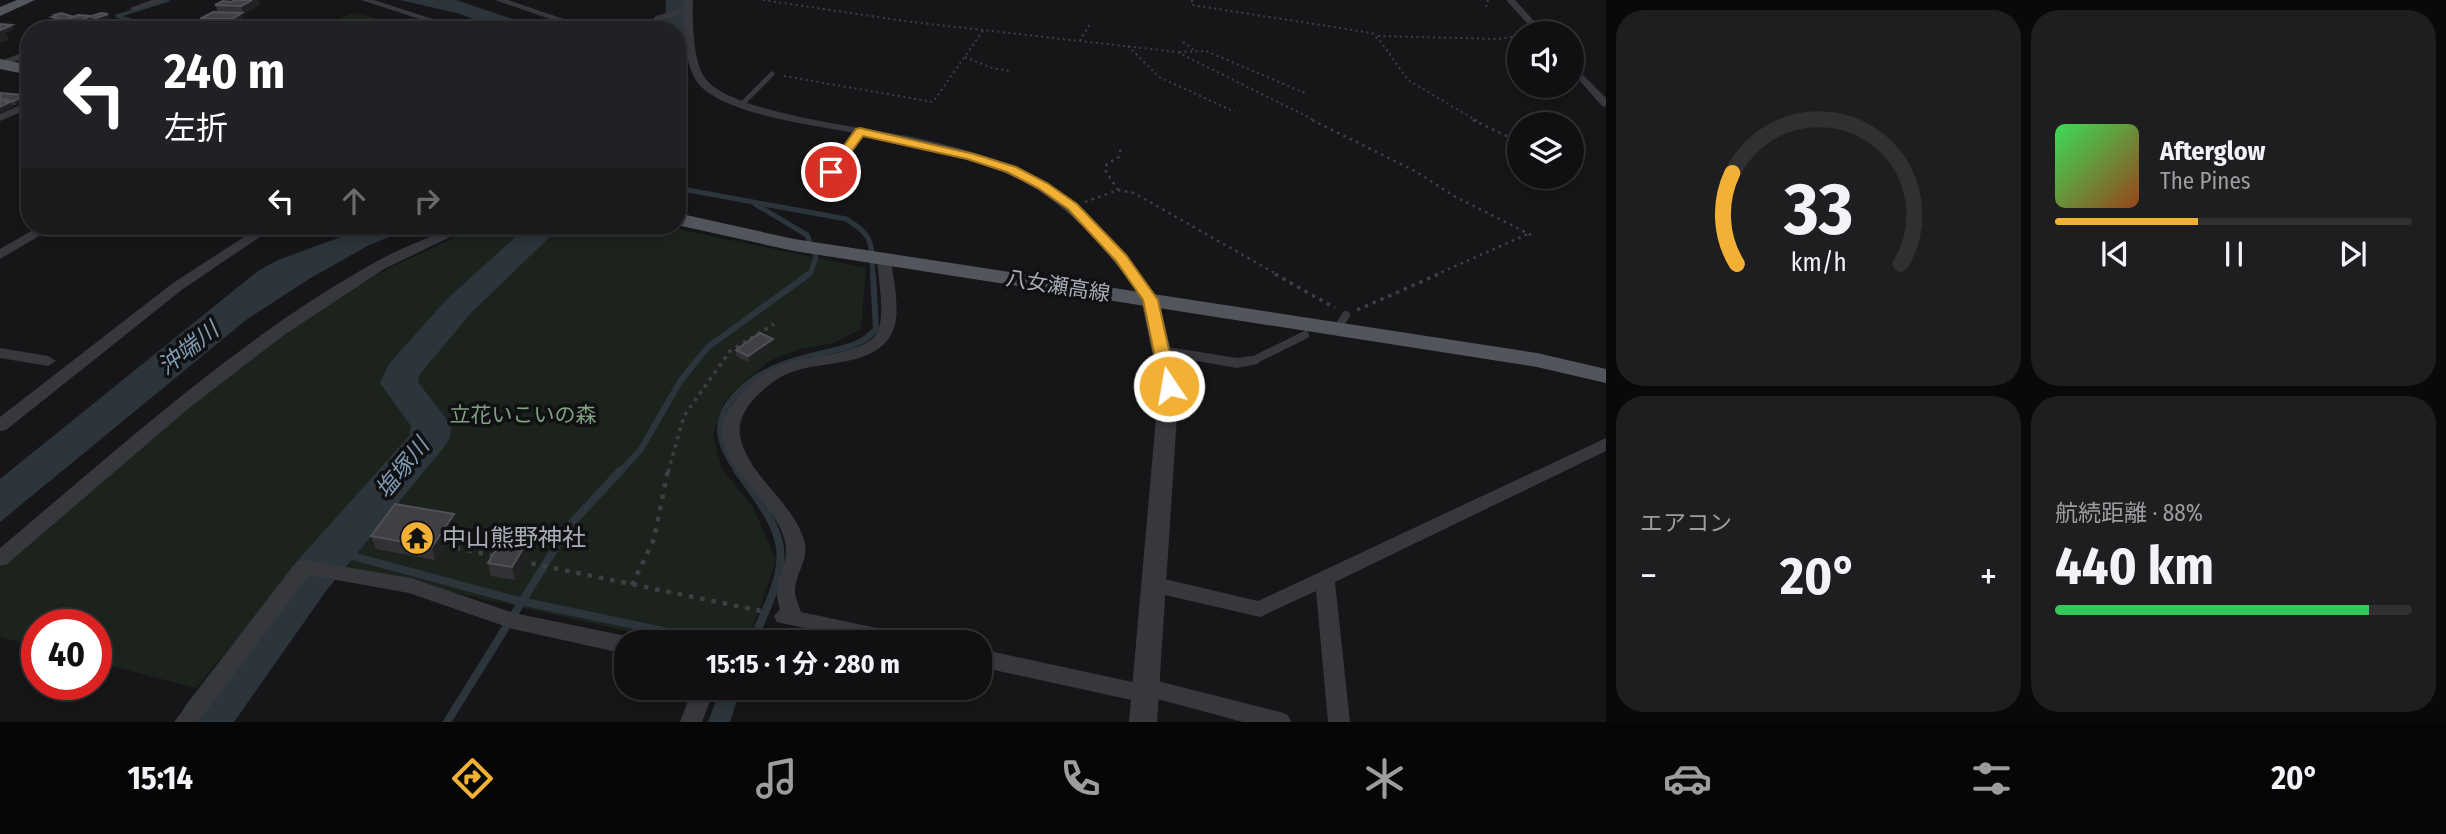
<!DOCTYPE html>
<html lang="ja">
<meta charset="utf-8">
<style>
:root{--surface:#101012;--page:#1e1e20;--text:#f1f3f6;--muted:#9c9d9f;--line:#303032;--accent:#f2b134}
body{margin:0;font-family:"Fira Sans Condensed","Noto Sans JP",sans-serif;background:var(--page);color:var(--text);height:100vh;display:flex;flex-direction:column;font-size:26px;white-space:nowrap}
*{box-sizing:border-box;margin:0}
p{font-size:23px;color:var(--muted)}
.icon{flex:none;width:38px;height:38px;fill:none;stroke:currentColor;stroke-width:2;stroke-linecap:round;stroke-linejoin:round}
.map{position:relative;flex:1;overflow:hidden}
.panel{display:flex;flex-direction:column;gap:10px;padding:10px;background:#09090a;width:840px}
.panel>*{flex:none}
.guide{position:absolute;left:21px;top:21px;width:665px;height:214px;border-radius:28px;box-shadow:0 4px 10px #0003,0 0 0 2px var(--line);background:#202124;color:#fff;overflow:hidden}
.fabs{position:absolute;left:1507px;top:21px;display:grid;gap:14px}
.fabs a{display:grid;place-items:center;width:77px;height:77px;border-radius:50%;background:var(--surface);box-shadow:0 4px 10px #0003,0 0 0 2px var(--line);font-size:35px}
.speed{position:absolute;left:21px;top:609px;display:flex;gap:14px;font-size:35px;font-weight:700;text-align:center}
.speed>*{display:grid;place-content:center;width:91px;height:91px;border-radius:50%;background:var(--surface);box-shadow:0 4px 10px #0003,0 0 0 2px var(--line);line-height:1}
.speed .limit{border:10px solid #d22;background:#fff;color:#111}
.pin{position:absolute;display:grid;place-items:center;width:60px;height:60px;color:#fff;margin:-30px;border:4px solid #fff;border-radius:50%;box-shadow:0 2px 7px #0007}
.me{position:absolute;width:77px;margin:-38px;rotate:348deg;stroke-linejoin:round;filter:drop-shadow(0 0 5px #0008)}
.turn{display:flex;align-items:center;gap:24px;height:147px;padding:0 28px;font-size:32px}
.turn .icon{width:91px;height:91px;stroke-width:2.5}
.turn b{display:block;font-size:49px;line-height:60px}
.lanes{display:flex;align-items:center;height:66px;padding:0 28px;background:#0003;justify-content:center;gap:35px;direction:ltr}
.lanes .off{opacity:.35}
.big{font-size:52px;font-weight:700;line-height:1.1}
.panel .tile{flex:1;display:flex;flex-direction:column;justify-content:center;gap:10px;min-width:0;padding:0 24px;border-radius:28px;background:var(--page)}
.panel .dial{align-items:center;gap:0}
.dial svg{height:182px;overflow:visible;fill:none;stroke:var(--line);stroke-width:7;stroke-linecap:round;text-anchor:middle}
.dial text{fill:var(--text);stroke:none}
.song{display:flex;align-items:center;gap:21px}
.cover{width:84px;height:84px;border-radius:10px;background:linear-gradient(135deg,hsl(130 70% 55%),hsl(20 70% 35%))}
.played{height:7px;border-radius:4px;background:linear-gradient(90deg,var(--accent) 40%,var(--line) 40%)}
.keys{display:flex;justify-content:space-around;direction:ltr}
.heat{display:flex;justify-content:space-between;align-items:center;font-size:38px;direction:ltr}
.charge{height:10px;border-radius:5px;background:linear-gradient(90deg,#34c759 88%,var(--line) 0)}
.panel .tiles{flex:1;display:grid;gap:10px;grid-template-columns:repeat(2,1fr)}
.trip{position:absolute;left:614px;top:630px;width:378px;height:70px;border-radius:28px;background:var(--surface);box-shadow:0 4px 10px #0003,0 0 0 2px var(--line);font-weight:700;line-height:70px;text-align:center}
.menu{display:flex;height:112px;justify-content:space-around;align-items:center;background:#060607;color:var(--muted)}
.menu .icon{width:49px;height:49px}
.menu .selected{color:var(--accent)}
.menu b{font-size:32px;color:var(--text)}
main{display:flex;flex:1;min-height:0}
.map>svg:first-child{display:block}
.green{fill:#1c231d}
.water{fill:#2c353c}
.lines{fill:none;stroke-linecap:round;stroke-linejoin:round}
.stream-far3{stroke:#2c353c;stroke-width:3.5}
.stream-far2{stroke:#2c353c;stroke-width:5}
.stream-far1{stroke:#2c353c;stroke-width:6}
.stream{stroke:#2c353c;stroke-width:8}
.river{fill:#2c353c;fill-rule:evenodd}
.path-far3{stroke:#3d3f44;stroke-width:2;stroke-dasharray:2 3.5;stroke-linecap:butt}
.path-far2{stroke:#3d3f44;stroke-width:2.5;stroke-dasharray:2.5 4.5;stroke-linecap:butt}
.path-far1{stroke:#3d3f44;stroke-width:3.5;stroke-dasharray:3.5 5;stroke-linecap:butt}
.path{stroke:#3d3f44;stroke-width:4.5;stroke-dasharray:4.5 7;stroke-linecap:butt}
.service-far1{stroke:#37383d;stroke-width:5}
.service{stroke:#37383d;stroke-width:8}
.minor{fill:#37383d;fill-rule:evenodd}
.tertiary{fill:#37383d;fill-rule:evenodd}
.primary{fill:#53555c;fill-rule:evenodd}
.wall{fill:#323236}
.shaded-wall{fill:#212124}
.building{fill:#3f3f44;stroke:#4f5156;stroke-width:2}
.route{fill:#f2b134;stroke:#9d7322;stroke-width:2}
.labels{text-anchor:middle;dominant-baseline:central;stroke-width:7;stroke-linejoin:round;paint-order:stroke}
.street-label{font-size:21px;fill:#a8adb8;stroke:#111113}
.park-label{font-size:21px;fill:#7fa381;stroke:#111113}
.water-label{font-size:23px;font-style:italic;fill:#7f9bb3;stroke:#111113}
.near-poi-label{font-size:24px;fill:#a8adb8;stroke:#111113;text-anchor:start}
</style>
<main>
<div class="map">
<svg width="1606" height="722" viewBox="0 0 1606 722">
<rect width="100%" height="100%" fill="#161618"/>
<g class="green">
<polygon points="355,13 389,22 413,18 434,23 407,30 373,27 367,30 309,29"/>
<polygon points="479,226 663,226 866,268 861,329 833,343 801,349 771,360 743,382 724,402 713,434 722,469 753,507 776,561 748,642 677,642 303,559 196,688 96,662 96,625 37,625 37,646 0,637 0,567 213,386 316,310 383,271"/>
</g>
<g class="water">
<polygon points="400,0 456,0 545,30 489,26 461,14"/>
<polygon points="371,226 417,226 369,245 309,279 246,320 0,522 0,479 258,271 278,260"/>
<polygon points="721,688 741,688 730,722 708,722"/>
</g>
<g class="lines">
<polyline class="stream-far3" points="166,27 148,26 117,16 168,0"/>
<g class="stream-far2">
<path d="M677,188l169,31c29,17 25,25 27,56"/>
<polyline points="755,204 807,235 816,257 811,272 806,275"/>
</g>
<g class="stream-far1">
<polyline points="620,472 641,449 681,380 708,347 809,274"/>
<path d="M738,472c-16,-22 -26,-45 -9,-69 22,-31 59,-42 94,-50 20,-5 39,-7 53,-24l-3,-55"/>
</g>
<g class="stream">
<path d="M737,470c58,77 53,87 15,172"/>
<polyline points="334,551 511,599 715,642"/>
<polyline points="447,722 569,526 621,470"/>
</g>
<g class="river">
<polygon points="666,0 686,0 687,30 684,35 677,36 677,30 665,30"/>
<polygon points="528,226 561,226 471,313 420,374 418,382 451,425 450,438 444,447 326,591 234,722 177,722 185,706 292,567 410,435 411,426 380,383 389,364 447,299"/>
</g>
<g class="path-far3">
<polyline points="763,0 904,21 1177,52 1316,121"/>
<polyline points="1192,0 1192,5 1372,33 1381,42 1408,80 1477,121"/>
<polyline points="1486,7 1488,0"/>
<polyline points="1378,36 1497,39 1519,36"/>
<polyline points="1080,41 1091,22"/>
<polyline points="1183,42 1195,51"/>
<polyline points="1128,46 1159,77 1235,112"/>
<polyline points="1179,52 1206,51 1305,93"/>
<polyline points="965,57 992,68 1009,71"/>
<polyline points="784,76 933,102 984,29"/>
</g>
<g class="path-far2">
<polyline points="1312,120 1415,171 1454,196 1533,236"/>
<polyline points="1473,120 1519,142"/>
<polyline points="1118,190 1105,170 1107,164 1119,157 1121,148"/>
<polyline points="1085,202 1118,190 1134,193 1278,275"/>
<polyline points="1435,275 1528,234"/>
</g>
<g class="path-far1">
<polyline points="1275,274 1335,308"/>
<polyline points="1357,310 1439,274"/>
<polyline points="668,472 684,416 730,351 774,324"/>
</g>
<g class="path">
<polyline points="456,548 495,556"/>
<polyline points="520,561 766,612"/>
<polyline points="632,585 654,539 668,470"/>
</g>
<polyline class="service-far1" points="742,104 772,74"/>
<g class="service">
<polyline points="1337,329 1346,315"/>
<polyline points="1252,361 1305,335"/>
</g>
<g class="minor">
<polygon points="152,0 165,0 134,11 130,8"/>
<polygon points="361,0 374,0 467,30 453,30"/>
<polygon points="495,0 508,0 596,30 582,30"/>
<path d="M685,0h8c-1,19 0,62 12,78 24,35 164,50 208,59 34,8 69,16 102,30 62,26 105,80 142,133l-7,4 -5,-1c-86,-122 -138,-141 -281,-168l-29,40h-8l-2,-3 29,-39c-38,-8 -142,-19 -160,-56 -9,-18 -10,-44 -10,-64l-21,7 -11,10h-9l13,-14 28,-8z"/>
<polygon points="1506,0 1515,0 1545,33 1536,33"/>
<polygon points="274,20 304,30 289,30 274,26 147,30 151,27"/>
<polygon points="30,50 30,56 0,67 0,61"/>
<polygon points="1572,64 1606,98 1606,107 1602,106 1572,72"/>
<polygon points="30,101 30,108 0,121 0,114"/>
<polygon points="40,226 56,226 0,259 0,249"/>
<polygon points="261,226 276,226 183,289 6,430 0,431 0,417 173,283"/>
<path d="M456,226h17l-89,43 -100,66 -95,73 -182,156 -7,2v-18c118,-99 247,-217 383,-290 23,-12 48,-21 73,-32z"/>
<path d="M884,255l7,4c2,21 11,54 1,74 -16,33 -68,28 -97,38 -17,5 -31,17 -43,30 -8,10 -14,22 -12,34 7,41 52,65 64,105 6,20 -9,32 -9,51 0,7 4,14 6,21l104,22 8,2 3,6h-49l-90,-20 -3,-6 6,-7c-11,-31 13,-43 4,-71 -12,-39 -58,-64 -62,-105 -1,-13 7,-25 14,-34 12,-15 29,-28 47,-35 23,-8 81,-9 94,-31 9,-17 1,-55 0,-74z"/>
<polygon points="1162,346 1237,358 1252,356 1260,361 1258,364 1237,368 1157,354 1154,351 1157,348"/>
<polygon points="0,348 48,356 56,361 48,366 0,358"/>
<polygon points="1606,438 1606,451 1335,582 1350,722 1328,722 1316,591 1260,617 1152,592 1145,589 1142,584 1145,579 1152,576 1258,601"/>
<polygon points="304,560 411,578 514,613 626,636 635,642 626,642 626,654 513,629 409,593 309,575 198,722 174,722 297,562"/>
<polygon points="980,649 1137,683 1146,678 1280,712 1288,715 1291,722 1243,722 1154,698 1145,703 980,667"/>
<polygon points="693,688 715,688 702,722 680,722"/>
</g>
<polygon class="tertiary" points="1150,295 1159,300 1179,385 1157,722 1129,722 1159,385 1141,300"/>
<g class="primary">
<polygon points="17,0 35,0 0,16 0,7"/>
<polygon points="0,59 30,65 30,75 0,69"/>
<polygon points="677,213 794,239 1537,353 1606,369 1606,383 1537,367 794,251 677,225"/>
</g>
</g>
<g class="wall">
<polygon points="215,5 260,5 242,14 243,18 233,23 201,23 200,19 218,12"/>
<polygon points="54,15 73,17 110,19 98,23 92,22 93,25 87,28 102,30 57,30 55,24 58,23 54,21 52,17 55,16"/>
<polygon points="0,93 24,95 26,100 16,105 12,105 13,107 0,113"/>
<polygon points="773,339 773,345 748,362 736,356 736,350"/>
<polygon points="457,527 435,560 376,549 371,536"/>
<polygon points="531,535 533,547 515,580 491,576 488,563"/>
</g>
<g class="shaded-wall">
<polygon points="252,0 259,0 260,5 244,14 241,6"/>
<polygon points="242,13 243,18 233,23 232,19"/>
<polygon points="108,14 110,19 98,23 96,18"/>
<polygon points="90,16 93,25 83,30 72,30 70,26"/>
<polygon points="12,25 14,29 6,33 9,40 0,43 0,33 1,30"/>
<polygon points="24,95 26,100 16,105 14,101"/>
<polygon points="10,102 13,107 0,113 0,107"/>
<polygon points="773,339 773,345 748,362 748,356"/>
<polygon points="454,514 457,527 435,560 432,547"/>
<polygon points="531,535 533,547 515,580 512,567"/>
</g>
<g class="building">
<polygon points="235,0 252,0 241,6 215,5 223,1 231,2"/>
<polygon points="213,12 242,13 232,19 200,19"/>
<polygon points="61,13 74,17 63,20 52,17 56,16 54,15"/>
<polygon points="101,13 108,14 96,18 90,16 88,17"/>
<polygon points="78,15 90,16 70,26 55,24"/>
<polygon points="0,24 12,25 1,30 0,29"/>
<polygon points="196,25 212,27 206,30 187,30"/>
<polygon points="327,25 336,27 331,30 319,28"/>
<polygon points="79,28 102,28 97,30 75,30"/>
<polygon points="0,93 24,95 14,101 0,99"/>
<polygon points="0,101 10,102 0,107"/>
<polygon points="760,333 773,339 748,356 736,350"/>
<polygon points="395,504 454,514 432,547 371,536"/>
<polygon points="507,531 531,535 512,567 488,563"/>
</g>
<polygon class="route" points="860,128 974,154 1016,167 1047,183 1077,204 1126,255 1158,300 1177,386 1175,389 1169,390 1161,386 1143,300 1116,261 1068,209 1038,188 1007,172 967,159 863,136 835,174 827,174 827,169 856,129"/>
<defs>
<g id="temple-disc" transform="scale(1.75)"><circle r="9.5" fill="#f2b134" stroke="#111113"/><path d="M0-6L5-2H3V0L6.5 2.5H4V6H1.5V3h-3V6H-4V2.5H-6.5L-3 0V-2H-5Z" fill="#111"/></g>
</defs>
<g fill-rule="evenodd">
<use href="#temple-disc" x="417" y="538"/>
</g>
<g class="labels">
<g class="street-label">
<text transform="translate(1058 286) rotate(9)">八女瀬高線</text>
</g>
<g class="park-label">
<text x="523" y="415">立花いこいの森</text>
</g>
<g class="water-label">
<text transform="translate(188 348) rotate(-38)">沖端川</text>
<text transform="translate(402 468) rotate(-51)">塩塚川</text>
</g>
<g class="near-poi-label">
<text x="442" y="538">中山熊野神社</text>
</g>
</g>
</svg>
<div class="fabs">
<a><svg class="icon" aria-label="sound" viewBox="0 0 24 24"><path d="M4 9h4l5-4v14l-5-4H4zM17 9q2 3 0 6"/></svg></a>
<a><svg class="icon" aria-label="layers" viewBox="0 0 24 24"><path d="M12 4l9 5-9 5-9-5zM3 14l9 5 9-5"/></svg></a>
</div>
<div class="speed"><div class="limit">40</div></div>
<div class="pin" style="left:831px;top:172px;background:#d93025"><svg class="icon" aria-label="arrive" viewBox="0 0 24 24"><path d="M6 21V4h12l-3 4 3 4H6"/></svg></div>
<svg class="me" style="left:1169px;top:386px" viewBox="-20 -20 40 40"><circle r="17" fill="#f2b134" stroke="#fff" stroke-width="3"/><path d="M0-11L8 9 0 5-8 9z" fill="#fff"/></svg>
<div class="trip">15:15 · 1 分 · 280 m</div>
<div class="guide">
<div class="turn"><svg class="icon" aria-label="left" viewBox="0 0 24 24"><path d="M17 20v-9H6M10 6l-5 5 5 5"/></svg><div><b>240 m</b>左折</div></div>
<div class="lanes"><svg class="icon" aria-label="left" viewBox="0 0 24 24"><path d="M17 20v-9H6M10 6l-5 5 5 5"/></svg><svg class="icon off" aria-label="ahead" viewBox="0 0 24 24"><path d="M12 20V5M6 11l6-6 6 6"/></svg><svg class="icon off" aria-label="right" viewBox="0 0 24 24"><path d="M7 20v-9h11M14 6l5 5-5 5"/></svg></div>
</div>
</div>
<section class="panel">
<div class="tiles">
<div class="tile dial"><svg viewBox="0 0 100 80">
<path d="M14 69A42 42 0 1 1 86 69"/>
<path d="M14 69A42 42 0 0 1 12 29" stroke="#f2b134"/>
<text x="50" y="56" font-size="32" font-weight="700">33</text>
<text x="50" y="72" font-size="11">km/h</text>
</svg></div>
<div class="tile">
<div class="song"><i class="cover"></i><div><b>Afterglow</b><p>The Pines</p></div></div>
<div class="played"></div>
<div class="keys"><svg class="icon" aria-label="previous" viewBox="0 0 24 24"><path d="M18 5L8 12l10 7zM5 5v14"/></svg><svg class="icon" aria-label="pause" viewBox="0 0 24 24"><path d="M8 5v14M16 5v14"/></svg><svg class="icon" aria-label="next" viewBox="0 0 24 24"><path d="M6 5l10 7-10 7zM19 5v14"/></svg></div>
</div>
<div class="tile"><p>エアコン</p>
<div class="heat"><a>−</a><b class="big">20°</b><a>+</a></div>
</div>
<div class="tile"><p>航続距離 · 88%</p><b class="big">440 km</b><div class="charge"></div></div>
</div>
</section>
</main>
<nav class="menu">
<b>15:14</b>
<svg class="icon selected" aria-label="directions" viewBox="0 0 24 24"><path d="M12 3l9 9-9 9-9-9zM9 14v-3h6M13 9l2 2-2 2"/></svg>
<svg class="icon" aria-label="music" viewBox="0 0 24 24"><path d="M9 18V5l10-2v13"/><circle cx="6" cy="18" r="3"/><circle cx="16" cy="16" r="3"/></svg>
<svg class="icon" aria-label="phone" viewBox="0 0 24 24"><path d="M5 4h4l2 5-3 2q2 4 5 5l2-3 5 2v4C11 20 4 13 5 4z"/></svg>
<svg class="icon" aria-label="climate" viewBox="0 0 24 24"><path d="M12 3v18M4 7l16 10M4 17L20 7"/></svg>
<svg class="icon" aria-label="car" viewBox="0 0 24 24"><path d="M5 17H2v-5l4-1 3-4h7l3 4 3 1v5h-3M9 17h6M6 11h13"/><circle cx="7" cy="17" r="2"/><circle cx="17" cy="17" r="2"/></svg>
<svg class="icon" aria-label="filters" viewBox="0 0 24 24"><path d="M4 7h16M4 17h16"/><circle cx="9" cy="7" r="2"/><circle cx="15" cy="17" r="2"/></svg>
<b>20°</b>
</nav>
